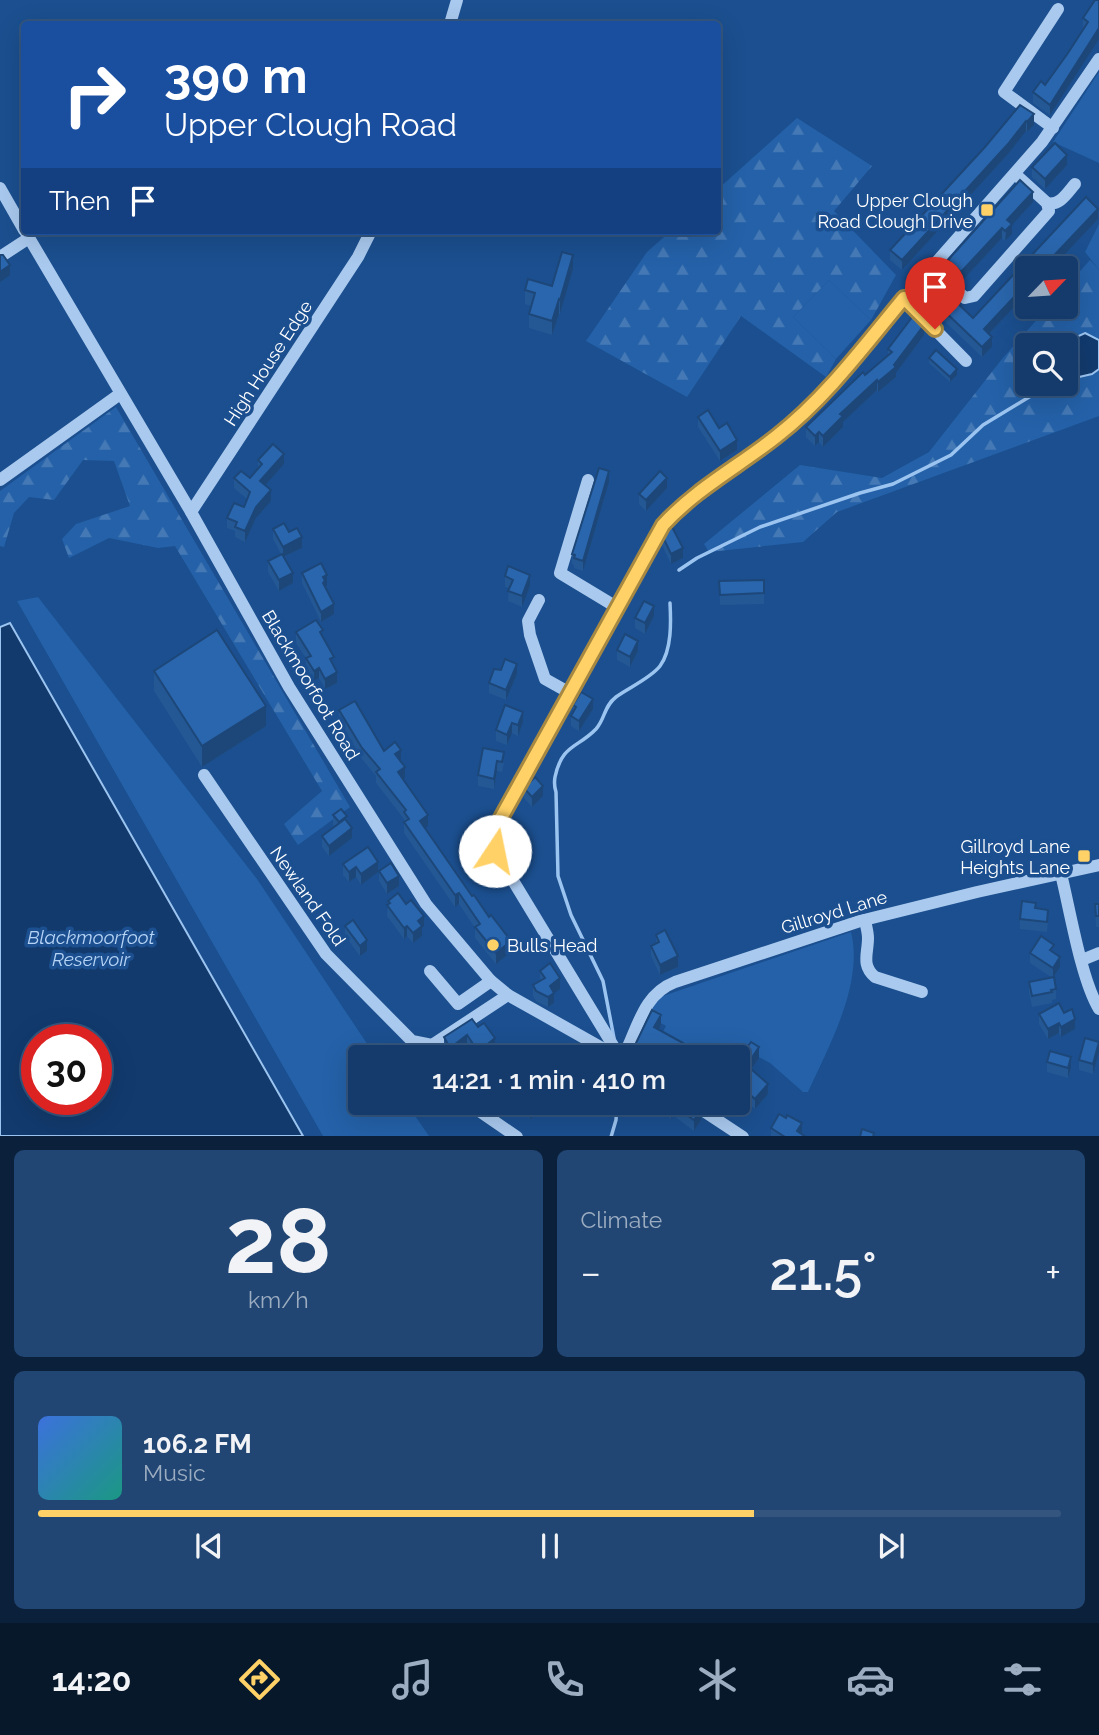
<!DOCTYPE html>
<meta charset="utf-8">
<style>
:root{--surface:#143b6b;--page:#214673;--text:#f1f3f6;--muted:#9dadc1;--line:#33557e;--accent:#ffd166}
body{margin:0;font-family:Raleway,sans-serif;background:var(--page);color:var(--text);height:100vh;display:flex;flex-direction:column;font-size:26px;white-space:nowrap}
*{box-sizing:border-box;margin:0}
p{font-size:23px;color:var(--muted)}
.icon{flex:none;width:38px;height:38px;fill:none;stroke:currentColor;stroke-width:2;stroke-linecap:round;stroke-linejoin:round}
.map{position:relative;height:1136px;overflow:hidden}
.side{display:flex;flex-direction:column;gap:14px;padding:14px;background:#0b203b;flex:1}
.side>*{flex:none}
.guide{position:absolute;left:21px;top:21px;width:700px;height:214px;border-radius:7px;box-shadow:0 7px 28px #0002,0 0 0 2px var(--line);background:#1a4fa0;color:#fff;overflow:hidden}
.needle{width:46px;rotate:65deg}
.buttons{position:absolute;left:1015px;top:256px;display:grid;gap:14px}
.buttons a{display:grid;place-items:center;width:63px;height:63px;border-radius:7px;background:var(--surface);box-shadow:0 7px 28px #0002,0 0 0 2px var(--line);font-size:35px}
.speed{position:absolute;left:21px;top:1024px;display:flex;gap:14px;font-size:35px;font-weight:700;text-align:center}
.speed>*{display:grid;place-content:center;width:91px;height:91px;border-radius:50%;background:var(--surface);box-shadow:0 7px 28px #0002,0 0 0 2px var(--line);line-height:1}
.speed .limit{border:10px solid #d22;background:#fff;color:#111}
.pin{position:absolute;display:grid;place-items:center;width:60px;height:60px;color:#fff;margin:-72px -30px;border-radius:50% 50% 50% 0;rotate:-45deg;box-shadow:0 0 7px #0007}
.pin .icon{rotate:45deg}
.me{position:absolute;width:77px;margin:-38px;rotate:11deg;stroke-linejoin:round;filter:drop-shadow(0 0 5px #0008)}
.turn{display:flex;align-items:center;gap:24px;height:147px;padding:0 28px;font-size:32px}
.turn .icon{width:91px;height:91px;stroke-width:2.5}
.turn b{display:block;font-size:49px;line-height:60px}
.then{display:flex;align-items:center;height:66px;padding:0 28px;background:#0003;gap:14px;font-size:26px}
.big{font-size:52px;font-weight:600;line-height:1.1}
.side .card{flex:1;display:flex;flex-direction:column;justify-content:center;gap:10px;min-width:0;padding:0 24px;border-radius:10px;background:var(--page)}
.side .dial{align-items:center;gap:0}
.dial b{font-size:91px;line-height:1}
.song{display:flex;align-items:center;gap:21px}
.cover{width:84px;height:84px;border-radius:10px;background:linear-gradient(135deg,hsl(220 70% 55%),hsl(170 70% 35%))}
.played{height:7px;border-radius:4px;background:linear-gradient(90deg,var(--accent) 70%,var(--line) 70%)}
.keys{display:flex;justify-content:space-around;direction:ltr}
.heat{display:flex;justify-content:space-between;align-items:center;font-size:38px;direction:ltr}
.side .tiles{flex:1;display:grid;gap:14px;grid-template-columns:1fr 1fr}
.card:last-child{grid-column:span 2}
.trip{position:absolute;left:348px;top:1045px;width:402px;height:70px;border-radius:7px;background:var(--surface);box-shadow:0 7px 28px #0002,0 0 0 2px var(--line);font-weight:600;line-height:70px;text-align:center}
.tabs{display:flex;height:112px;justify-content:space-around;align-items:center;background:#08182b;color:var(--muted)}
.tabs .icon{width:49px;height:49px}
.tabs .current{color:var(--accent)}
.tabs b{font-size:32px;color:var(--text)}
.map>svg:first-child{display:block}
.green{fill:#2461a8}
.forest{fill:url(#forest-firs);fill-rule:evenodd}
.water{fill:#123a6d;stroke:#9cc4f0;stroke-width:2;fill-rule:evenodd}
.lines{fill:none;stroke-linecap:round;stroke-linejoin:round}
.stream{stroke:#9cc4f0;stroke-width:3.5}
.minor{stroke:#a9c9ee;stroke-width:12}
.wall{fill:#245895}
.shaded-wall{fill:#1d4779}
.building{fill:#2a66ad;stroke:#1d4779;stroke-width:2}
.route-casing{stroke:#a68842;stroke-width:18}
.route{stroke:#ffd166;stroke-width:12}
.poi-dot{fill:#ffd166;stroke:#1b4f8f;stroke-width:2.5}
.labels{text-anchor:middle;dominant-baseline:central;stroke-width:7;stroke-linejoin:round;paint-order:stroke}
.poi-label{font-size:18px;fill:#fff;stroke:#1b4f8f;text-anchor:end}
.street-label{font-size:18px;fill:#fff;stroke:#1b4f8f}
.water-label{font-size:19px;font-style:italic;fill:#b5d3f5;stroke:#1b4f8f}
</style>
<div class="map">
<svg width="1099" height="1137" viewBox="0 0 1099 1137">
<defs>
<pattern id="forest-firs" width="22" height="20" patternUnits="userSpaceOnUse" patternTransform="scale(1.75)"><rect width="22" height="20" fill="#2461a8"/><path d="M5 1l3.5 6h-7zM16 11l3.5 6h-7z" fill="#4579b5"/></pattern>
</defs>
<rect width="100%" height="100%" fill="#1b4f8f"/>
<g class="green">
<polygon points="1099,72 1099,163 1053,142"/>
<polygon points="1099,224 1099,270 1085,252"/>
<polygon points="829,280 871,320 836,359 793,317"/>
<polygon points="38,597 257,879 376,1057 360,1057 360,1102 406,1103 429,1136 323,1136 17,601"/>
<path d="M851,932c13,51 -22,114 -43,160h-5l-33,-29 -19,-10 -23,4h-36l-31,-22 5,-9 -18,-10 4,-9 8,-10z"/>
</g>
<g class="forest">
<polygon points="797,118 872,166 834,211 896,275 871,320 829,280 793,317 836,359 826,377 741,316 687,397 586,341 647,252 671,231 718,231 718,189"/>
<path d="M1090,260l9,10v146l-262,96 -34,30 -94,10 -5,-8 96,-79 82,13 47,-26 73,-93 47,-53h17v-19zM1027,345h39v38h-39z"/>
<polygon points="116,407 350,807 298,845 284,824 322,791 175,546 158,548 109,538 69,558 62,539 76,524 130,506 114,461 83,460 54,500 29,497 14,513 4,547 0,546 0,491"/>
</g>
<g class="water">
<polygon points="1085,333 1099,340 1099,369 1092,374 1066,380 1066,345 1059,345"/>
<path d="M10,623l293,513h-303v-509zM37,1040h59v59h-59z"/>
</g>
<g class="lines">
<g class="stream">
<polyline points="679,570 697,558 760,527 860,493 893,484 951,455 983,425 1049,385"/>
<path d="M614,1038l-11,-57 -32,-66 -13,-39 -2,-84c-2,-6 -2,-9 -1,-15 7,-33 23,-29 41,-48 9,-10 8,-23 20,-32 12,-9 35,-19 44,-31 12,-16 11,-45 10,-63"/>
<polyline points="611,1137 616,1120 617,1102"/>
</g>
<g class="minor">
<polyline points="450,24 457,0"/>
<polyline points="1053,128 1004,92 1058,9"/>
<polyline points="0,188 24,230"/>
<path d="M1047,203c13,3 20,-10 28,-19"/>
<polyline points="25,231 191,512 289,687 426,904 491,981 508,995 618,1057"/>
<polyline points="0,257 29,238"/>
<polyline points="931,267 965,298 974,296 1049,211 1047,203 1015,174"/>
<polyline points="904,298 966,361"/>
<polyline points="0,480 120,394"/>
<polyline points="588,480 560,573 618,608"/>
<polyline points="191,512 358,257 371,231"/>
<polyline points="539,600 528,621 530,635 545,679 570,693"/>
<polyline points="204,775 326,954 412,1041 432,1045 508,995"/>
<path d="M1061,874c9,36 20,105 38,135"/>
<path d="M865,920c1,6 3,12 3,18 0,16 -7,27 7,39l47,15"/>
<polyline points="1082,960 1099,953"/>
<polyline points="430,971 458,1004 491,981"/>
<polyline points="432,1045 440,1057"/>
<path d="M620,1057l-125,-206v-15l6,-18 162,-293c40,-44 95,-73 140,-111l239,-272 57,-83"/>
<path d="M623,1057c15,-28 19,-62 52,-75l185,-61 117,-29 122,-27"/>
<polyline points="471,1102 475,1108 517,1137"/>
<polyline points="690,1102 743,1137"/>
</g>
</g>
<g class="wall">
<polygon points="1099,0 1050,115 1033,103 1033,92 1045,85 1068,53 1083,29 1083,18"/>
<polygon points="1020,105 1034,125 1027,132 1026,131 1008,154 902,270 890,260 890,250 985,147"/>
<polygon points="1067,165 1045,189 1032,177 1032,167"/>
<polygon points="1086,197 1098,209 1098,219 1052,268 1027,268 1027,293 989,334 992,337 992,347 982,357 939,316 927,308 927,298 942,279 952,288 952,298 973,318"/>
<polygon points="1033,202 1012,225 1012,234 1005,241 1002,238 961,282 948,271 948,260"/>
<polygon points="573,269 560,314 559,314 552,335 529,328 529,314 531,306 525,304 525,290 552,286"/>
<polygon points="924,335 896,373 896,377 878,392 877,390 843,422 843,427 823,447 819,442 815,446 806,437 806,427 888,356 888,349"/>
<polygon points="929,358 957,375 950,382 929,363"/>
<polygon points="698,417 719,428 737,450 720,461 698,427"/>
<polygon points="258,460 284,464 265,485 271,501 256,518 245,542 235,537 235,531 227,528 227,518 244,507 247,499 234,488 234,478 250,478 258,468"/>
<polygon points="609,482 583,571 574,568 574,565 572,564 572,554"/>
<polygon points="667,488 646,511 639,504 639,494"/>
<polygon points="273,529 289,532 302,548 284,557 293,583 279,591 268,572 268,561 281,554 273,539"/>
<polygon points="662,535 683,558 671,564 662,545"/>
<polygon points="302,573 327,586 325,588 334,614 321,622 302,583"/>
<polygon points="505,576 530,586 522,607 508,601 509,588 505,587"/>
<polygon points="719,581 764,593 764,604 720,605"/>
<polygon points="654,616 645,634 635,628 635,618"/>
<polygon points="296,632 323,637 334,666 337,683 325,689 319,678 314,681 306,669 306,658 296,643"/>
<polygon points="617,650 638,651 630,667 617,660"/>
<polygon points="154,671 266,726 202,767 154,691"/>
<polygon points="517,674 506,700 489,693 489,683"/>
<polygon points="505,705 523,722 518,736 512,733 507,745 496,741 496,730"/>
<polygon points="573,705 593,709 579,731 571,726 571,716 573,712"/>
<polygon points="339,710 384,751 401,761 405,778 403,779 428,826 425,828 511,952 496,964 475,938 475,928 459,904 455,907 404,833 404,819 376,783 376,776 362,759 339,721"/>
<polygon points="483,748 504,763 502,772 497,771 494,789 478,786 478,775"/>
<polygon points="524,788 543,796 532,807 524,798"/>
<polygon points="333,815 347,821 352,838 329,856 322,847 322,836 335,827 333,825"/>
<polygon points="343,864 378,872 361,885 356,877 349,882 343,875"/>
<polygon points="379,871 399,886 387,894 379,881"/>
<polygon points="388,901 424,926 422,928 422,936 413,943 407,936 404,939 387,916"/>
<polygon points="1095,904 1099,904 1099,927 1096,927"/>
<polygon points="1020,919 1048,920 1047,932 1020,929"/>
<polygon points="345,926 367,951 360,956 345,936"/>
<polygon points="656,935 678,967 660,975 651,956 651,946 656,943"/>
<polygon points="1030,953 1054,953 1060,967 1054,977 1056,989 1056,999 1052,1000 1052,1003 1032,1007 1029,992 1029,982 1051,977 1030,963"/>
<polygon points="540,971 560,989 554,993 554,1003 548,1007 536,1001 533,996 533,985 540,981"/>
<polygon points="1039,1014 1075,1029 1061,1037 1059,1033 1048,1039 1039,1024"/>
<polygon points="472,1019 495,1049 494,1050 499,1057 475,1057 467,1046 451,1057 450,1057 444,1048 444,1037"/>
<polygon points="661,1025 659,1029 683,1053 681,1057 634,1057 634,1047"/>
<polygon points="1099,1042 1099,1052 1093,1074 1079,1070 1079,1060"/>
<polygon points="759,1058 751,1070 768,1094 755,1109 738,1094 738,1083 741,1080 738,1078 738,1060"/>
<polygon points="1047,1062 1071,1068 1068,1078 1047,1072"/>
<polygon points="488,1102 503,1102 493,1110"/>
<polygon points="519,1102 535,1102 539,1113 530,1119"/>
<polygon points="692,1102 701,1120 694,1131 674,1116 671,1119 663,1113 663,1103"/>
<polygon points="771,1128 802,1134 806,1137 771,1137"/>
</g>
<g class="shaded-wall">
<polygon points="1099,28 1099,39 1050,115 1050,105"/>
<polygon points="1034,114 1034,125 1027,132 1027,122"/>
<polygon points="1026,121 1026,131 1008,154 902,270 902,260"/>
<polygon points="1067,155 1067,165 1045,189 1045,179"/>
<polygon points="1033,192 1033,202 1012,225 1012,234 1005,241 1007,220"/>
<polygon points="1098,209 1098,219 1052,268 1042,268"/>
<polygon points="1002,228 1002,238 961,282 961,272"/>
<polygon points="573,255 573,269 560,314 560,300"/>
<polygon points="10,265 10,275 0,282 0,272"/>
<polygon points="1027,283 1027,293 984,339 984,329"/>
<polygon points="952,288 952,298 948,294"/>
<polygon points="559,299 559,314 552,335 552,321"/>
<polygon points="924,325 924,335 896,373 896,377 878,392 878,382 894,365"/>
<polygon points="992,337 992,347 982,357 982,347"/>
<polygon points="957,369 957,375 950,382 950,377"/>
<polygon points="877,380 877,390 843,422 843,427 823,447 823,436 840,414"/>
<polygon points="819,432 819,442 815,446 815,436"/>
<polygon points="737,440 737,450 720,461 720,451"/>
<polygon points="284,454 284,464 260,491 260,481"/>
<polygon points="609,471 609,482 583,571 583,561"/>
<polygon points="667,478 667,488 646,511 646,500"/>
<polygon points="271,490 271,501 256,518 245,542 245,531 256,507"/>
<polygon points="302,537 302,548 283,557 283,547"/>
<polygon points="683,548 683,558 671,564 671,554"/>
<polygon points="293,573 293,583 279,591 279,580"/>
<polygon points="327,575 327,586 325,586 325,591 323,583 323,577"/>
<polygon points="530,575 530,586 522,607 522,596"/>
<polygon points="334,604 334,614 321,622 321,612"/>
<polygon points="654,606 654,616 645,634 645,623"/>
<polygon points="638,641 638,651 630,667 630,657"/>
<polygon points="517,664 517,674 506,700 506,690"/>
<polygon points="319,668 319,678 314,681 314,671"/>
<polygon points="337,672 337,683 325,689 325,679"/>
<polygon points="593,699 593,709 579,731 579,721"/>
<polygon points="266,706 266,726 202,767 202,746"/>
<polygon points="523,712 523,722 518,736 518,725"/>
<polygon points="512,723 512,733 507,745 507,735"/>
<polygon points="401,750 401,761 395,754"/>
<polygon points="497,761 497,771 494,789 494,779"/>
<polygon points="405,767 405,778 398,783 398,772"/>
<polygon points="543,786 543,796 532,807 532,797"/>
<polygon points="428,815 428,826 420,832 420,821"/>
<polygon points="352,828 352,838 329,856 329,846"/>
<polygon points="378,862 378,872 361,885 361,874"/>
<polygon points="356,867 356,877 349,882 349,872"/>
<polygon points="399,876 399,886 387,894 387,883"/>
<polygon points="459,893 459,904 455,907 455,895"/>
<polygon points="424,916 424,926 422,928 422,936 413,943 413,933 418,921"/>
<polygon points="407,926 407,936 404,939 404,928"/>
<polygon points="367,940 367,951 360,956 360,946"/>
<polygon points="511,941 511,952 496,964 496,953"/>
<polygon points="678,956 678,967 660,975 660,965"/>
<polygon points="1060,957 1060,967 1053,978 1053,968"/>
<polygon points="560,978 560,989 550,996 550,986"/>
<polygon points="554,993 554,1003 548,1007 548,997"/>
<polygon points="661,1015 661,1025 654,1037 654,1027"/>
<polygon points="1075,1019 1075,1029 1061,1037 1061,1027"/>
<polygon points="1059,1023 1059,1033 1048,1039 1048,1029"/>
<polygon points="467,1035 467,1046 450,1057 450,1048"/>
<polygon points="495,1038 495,1049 489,1053 489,1043"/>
<polygon points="1099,1042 1099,1052 1093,1074 1093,1064"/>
<polygon points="683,1043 683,1053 681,1057 676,1057"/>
<polygon points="759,1047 759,1058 743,1081 743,1071"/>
<polygon points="1071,1057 1071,1068 1068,1078 1068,1068"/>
<polygon points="768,1084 768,1094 755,1109 755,1099"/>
<polygon points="493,1102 503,1102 493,1110"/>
<polygon points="674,1106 674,1116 671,1119 671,1109"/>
<polygon points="539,1108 539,1113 530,1119 530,1114"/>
<polygon points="701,1109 701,1120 694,1131 694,1120"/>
<polygon points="802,1123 802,1133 800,1137 797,1131"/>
</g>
<g class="building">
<polygon points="1095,0 1099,0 1099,28 1050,105 1033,92 1041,81 1045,85 1068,53 1088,22 1083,18"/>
<polygon points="1020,105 1034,114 1027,122 1026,121 1008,144 902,260 890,250 985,147"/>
<polygon points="1055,143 1067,155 1045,179 1032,167"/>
<polygon points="1020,180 1033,192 1007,220 1012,224 1005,231 1002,228 961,272 948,260"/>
<polygon points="1086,197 1098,209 1042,268 1027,268 1027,283 984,329 992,337 982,347 939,306 927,298 942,279 952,288 948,294 973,318"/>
<polygon points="562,252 573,255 560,300 559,299 552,321 529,314 535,293 525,290 528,279 552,286"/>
<polygon points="0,255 3,255 10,265 0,272"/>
<polygon points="913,316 924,325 894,365 896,367 878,382 877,380 840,414 843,416 823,436 819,432 815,436 806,427 863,372 865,375 892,352 888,349"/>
<polygon points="936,350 957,369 950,377 929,358"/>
<polygon points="708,410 719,428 727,423 737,440 720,451 698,417"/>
<polygon points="273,444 284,454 260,481 271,490 256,507 245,531 235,527 237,522 227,518 234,503 244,507 250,492 234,478 241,471 250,478 262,464 258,460"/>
<polygon points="599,468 609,471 583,561 574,558 575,555 572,554"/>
<polygon points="660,471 667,478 646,500 639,494"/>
<polygon points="284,523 289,532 297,528 302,537 283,547 273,529"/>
<polygon points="672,527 683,548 671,554 662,535 664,531"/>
<polygon points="282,554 293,573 279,580 268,561"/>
<polygon points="321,563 327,575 323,577 325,581 323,583 334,604 321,612 302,573"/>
<polygon points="508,566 530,575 522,596 508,591 513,580 505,576"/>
<polygon points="764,580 764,593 720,595 719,581"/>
<polygon points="644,601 654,606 645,623 635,618"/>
<polygon points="316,620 323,630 320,632 334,657 330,659 337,672 325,679 319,668 314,671 306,658 311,656 296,632"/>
<polygon points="217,630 266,706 202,746 154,671"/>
<polygon points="625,634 638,641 630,657 617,650"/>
<polygon points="505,659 517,664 506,690 489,683 494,669 501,670"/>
<polygon points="581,692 593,699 579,721 571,716 576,707 573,705"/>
<polygon points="355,701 384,751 395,742 401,750 395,754 405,767 398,772 428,815 420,821 472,896 474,895 489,917 491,915 511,941 496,953 475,927 480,924 459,893 455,895 404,822 409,819 404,812 406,810 376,772 380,769 362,748 339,710"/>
<polygon points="505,705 523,712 518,725 512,723 507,735 496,730"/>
<polygon points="483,748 504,752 502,762 497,761 494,779 478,775"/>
<polygon points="535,777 543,786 532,797 524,788"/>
<polygon points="341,809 347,816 339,822 333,815"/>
<polygon points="345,819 352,828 329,846 322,836"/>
<polygon points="368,847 378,862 361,874 356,867 349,872 343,864"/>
<polygon points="391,863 399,876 387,883 379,871"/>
<polygon points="398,893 406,904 411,900 424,916 418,921 422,926 413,933 407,926 404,928 387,905 390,903 388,901"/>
<polygon points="1022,901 1036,903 1035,908 1048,910 1047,922 1020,919"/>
<polygon points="1095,904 1099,904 1099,916 1096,916"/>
<polygon points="353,920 367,940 360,946 345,926"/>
<polygon points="665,930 678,956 660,965 651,946 659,942 656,935"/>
<polygon points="1041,936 1054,945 1050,950 1060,957 1053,968 1030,953"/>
<polygon points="550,963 560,978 550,986 554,993 548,997 536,991 533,985 545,978 540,971"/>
<polygon points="1054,977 1056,989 1051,990 1052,992 1032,996 1029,982"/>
<polygon points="1059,1003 1064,1013 1072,1009 1075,1019 1061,1027 1059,1023 1048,1029 1039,1014"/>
<polygon points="652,1010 661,1015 654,1027 683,1043 676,1057 652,1057 634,1047"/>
<polygon points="472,1019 478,1027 484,1023 495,1038 489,1043 499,1057 482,1057 467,1035 450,1048 444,1037"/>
<polygon points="1085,1038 1099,1042 1093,1064 1079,1060"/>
<polygon points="751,1042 759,1047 743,1071 738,1067 738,1060"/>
<polygon points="1050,1051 1071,1057 1068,1068 1047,1062"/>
<polygon points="751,1069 768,1084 755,1099 738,1084"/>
<polygon points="523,1102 535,1102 539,1108 530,1114"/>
<polygon points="692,1102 701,1109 694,1120 674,1106 671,1109 663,1103"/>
<polygon points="779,1114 786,1118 787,1115 802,1123 797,1131 806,1137 785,1137 771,1128"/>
<polygon points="862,1129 874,1133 873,1137 860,1137"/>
</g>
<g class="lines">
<g class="route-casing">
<path id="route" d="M495,851v-15l6,-18 162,-293c34,-37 75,-58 114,-89 49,-38 88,-91 127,-138l31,31"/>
</g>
<use href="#route" class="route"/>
</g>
<g class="poi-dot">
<rect x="980" y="203" width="14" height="14" rx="3.5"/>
<rect x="1077" y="849" width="14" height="14" rx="3.5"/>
<circle cx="493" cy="945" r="7"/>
</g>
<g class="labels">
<g class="poi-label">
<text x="973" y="200">Upper Clough<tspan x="973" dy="21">Road Clough Drive</tspan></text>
<text x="1070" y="846">Gillroyd Lane<tspan x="1070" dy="21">Heights Lane</tspan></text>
<text x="507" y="945" text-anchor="start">Bulls Head</text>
</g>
<g class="street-label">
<text transform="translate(268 363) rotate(-57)">High House Edge</text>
<text transform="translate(311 685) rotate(59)">Blackmoorfoot Road</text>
<text transform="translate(308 896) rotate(55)">Newland Fold</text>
<text transform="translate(834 912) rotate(-17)">Gillroyd Lane</text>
</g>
<g class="water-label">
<text x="91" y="937">Blackmoorfoot<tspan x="91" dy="22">Reservoir</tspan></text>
</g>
</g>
</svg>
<div class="buttons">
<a><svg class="needle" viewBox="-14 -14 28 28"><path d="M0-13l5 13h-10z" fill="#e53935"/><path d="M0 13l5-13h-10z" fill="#9dadc1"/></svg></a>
<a><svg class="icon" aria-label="search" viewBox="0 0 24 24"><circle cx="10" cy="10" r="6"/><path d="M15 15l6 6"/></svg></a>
</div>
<div class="speed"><div class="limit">30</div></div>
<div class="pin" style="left:935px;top:329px;background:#d93025"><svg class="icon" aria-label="arrive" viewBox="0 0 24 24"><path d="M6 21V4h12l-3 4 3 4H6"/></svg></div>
<svg class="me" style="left:495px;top:851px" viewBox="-20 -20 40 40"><circle r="19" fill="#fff"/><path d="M0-13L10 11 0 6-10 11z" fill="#ffd166"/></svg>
<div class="trip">14:21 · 1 min · 410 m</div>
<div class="guide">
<div class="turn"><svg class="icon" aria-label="right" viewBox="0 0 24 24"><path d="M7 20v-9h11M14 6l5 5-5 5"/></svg><div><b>390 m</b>Upper Clough Road</div></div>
<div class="then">Then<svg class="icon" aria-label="arrive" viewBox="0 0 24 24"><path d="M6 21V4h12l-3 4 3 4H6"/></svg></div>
</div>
</div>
<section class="side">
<div class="tiles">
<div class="card dial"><b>28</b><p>km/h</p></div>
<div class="card"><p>Climate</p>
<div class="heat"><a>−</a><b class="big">21.5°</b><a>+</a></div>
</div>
<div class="card">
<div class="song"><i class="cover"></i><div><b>106.2 FM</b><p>Music</p></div></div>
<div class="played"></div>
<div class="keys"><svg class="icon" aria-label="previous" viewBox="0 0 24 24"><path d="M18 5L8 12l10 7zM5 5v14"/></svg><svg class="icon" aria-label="pause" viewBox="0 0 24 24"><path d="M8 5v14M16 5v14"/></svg><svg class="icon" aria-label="next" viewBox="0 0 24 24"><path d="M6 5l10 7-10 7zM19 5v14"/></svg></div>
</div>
</div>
</section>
<nav class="tabs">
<b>14:20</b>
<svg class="icon current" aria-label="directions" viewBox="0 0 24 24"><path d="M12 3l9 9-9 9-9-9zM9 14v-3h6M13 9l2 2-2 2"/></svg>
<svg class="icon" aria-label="music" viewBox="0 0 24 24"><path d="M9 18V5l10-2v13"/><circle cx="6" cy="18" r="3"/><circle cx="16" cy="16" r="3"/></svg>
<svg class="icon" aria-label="phone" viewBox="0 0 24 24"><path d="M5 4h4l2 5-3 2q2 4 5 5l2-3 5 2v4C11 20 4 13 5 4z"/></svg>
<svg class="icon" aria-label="climate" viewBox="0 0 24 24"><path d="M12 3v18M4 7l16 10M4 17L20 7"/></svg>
<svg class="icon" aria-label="car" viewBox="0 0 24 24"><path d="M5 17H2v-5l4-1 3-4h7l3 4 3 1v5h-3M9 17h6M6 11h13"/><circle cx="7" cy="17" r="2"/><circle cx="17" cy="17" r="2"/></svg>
<svg class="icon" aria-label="filters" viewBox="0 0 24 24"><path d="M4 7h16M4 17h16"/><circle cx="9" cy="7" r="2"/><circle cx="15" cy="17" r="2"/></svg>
</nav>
